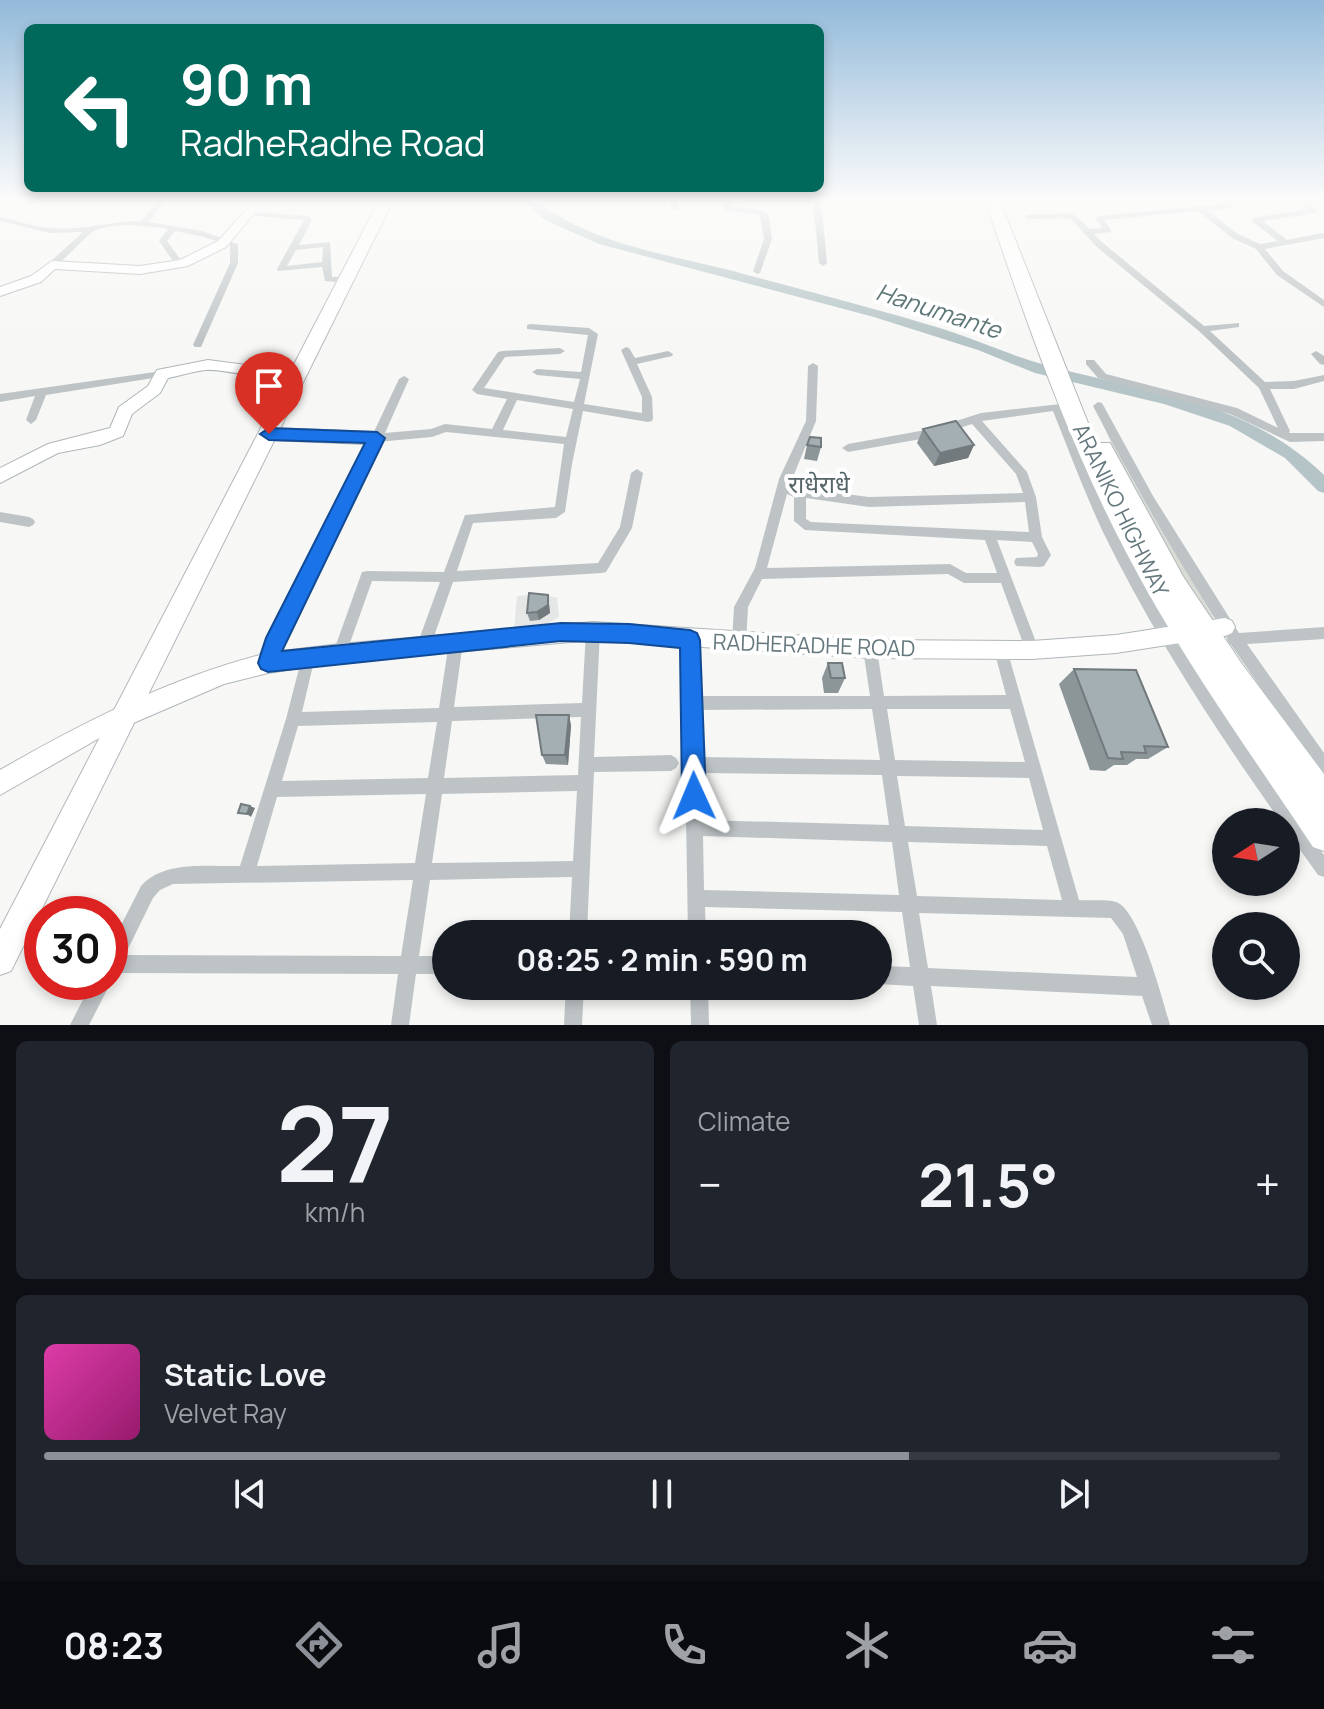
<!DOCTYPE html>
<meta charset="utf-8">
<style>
:root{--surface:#171b24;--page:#20242c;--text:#f1f3f6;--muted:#9ea1a6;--line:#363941;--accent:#8c9099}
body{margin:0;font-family:Manrope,"Noto Sans Devanagari",sans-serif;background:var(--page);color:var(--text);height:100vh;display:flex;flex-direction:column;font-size:30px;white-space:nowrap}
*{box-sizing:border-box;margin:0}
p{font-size:26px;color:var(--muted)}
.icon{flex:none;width:44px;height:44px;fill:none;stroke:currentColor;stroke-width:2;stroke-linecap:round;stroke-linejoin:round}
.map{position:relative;height:1025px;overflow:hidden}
.details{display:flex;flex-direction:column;gap:16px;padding:16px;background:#0d0f14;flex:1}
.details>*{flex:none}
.hud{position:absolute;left:24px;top:24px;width:800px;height:168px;border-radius:12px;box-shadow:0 4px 12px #0003;background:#00695c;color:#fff;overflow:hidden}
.needle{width:52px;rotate:258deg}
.fabs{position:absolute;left:1212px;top:808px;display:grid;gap:16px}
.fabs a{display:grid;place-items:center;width:88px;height:88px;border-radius:50%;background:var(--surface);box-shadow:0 4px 12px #0003;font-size:40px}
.speed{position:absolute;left:24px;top:896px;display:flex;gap:16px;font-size:40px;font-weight:700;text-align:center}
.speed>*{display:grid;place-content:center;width:104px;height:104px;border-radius:50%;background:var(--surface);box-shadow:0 4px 12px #0003;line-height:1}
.speed .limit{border:12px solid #d22;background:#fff;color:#111}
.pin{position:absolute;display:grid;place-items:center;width:68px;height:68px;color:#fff;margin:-82px -34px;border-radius:50% 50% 50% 0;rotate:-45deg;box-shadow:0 0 8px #0007}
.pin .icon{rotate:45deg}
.me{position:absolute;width:88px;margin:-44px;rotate:359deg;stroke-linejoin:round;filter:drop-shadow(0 0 6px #0008)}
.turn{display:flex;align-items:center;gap:28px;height:168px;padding:0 24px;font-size:36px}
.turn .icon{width:104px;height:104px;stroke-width:2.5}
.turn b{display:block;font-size:56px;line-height:68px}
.big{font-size:60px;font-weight:700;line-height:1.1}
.details .widget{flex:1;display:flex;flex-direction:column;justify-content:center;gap:12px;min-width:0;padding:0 28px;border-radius:12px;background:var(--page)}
.details .dial{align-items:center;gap:0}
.dial b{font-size:104px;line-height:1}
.song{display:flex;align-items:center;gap:24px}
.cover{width:96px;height:96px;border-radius:12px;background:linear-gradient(135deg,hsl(320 70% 55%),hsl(320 70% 35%))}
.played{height:8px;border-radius:4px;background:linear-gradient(90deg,var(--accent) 70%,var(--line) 70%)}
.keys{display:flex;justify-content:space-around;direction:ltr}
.heat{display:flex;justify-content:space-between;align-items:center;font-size:44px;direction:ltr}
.details .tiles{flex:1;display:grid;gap:16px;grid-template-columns:1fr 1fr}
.widget:last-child{grid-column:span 2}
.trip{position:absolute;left:432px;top:920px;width:460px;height:80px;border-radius:40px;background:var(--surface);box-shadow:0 4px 12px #0003;font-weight:700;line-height:80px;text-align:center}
.menu{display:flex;height:128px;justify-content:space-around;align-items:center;background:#090b0e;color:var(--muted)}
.menu .icon{width:56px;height:56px}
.menu .active{color:var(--accent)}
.menu b{font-size:36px;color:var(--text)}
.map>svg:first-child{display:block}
.built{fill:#e5e7e6}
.green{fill:#d8dcd4}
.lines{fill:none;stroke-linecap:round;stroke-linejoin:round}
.river{fill:#b5c4c6;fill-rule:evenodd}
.secondary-casing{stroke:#afb7b9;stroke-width:2}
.primary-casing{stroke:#b2b8bb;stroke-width:2}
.highway-casing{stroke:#b2b7b9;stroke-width:2}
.street{fill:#bec4c6;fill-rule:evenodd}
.secondary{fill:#fff;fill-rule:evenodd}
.primary{fill:#fff;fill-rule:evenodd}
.highway{fill:#fff;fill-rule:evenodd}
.wall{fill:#8c9699}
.shaded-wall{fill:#727a7d}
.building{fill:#a3afb2;stroke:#727a7d;stroke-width:2}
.route{fill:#1a73e8;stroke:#114b97;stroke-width:2}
.labels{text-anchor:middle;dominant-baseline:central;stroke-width:8;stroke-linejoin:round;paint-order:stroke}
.street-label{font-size:22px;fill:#64787e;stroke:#fff}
.water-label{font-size:24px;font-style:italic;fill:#5f7778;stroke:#fff}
.neighbourhood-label{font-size:24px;fill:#566569;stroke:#fff}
</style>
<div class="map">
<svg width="1324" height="1025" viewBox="0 0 1324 1025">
<rect width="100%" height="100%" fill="#f7f7f5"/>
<polygon class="built" points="542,594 557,598 559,617 541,627 514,630 517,596"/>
<polygon class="green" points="1096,408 1134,483 1214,618 1210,618 1172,558 1120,463"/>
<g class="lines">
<path class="river" d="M522,199h13c53,45 132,55 198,72 70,19 141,37 210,58 35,11 68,27 103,36 103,29 196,32 278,110v18l-6,-2 -33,-33 -55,-32 -66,-22 -129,-31 -57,-23 -104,-33 -275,-73 -54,-24z"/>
<g class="secondary-casing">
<g id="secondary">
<polygon points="256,199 270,199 256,211 226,247 188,266 140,274 55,269 41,282 0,296 0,287 31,276 52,261 140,266 180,260 218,241"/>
<path d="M208,360l61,8h31l8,5c-18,17 -78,-5 -102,-3 -13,1 -26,6 -38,8l-8,15 -28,21 -9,22 -23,9 -42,8 -58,30v-15l48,-24 62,-16 9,-21 29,-21 9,-16z"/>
<path d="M269,428l108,4 8,6 -103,213 58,-7 253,-22 277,18 162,1 84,-6 109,-17 7,3 3,6 -3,6 -7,3 -109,17 -84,6 -162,-1 -277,-18 -253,22 -72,11 -44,11 -121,52 -103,59v-25c82,-47 168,-91 260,-115l9,-23 97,-188 -97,-4 -8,-6z"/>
</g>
</g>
<g class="primary-casing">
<polygon id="primary" points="380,199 394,199 11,971 0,975 0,929"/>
</g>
<g class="highway-casing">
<path id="highway" d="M985,199h14l97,244h14l74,135 58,86 82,110v77l-11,-4c-64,-96 -132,-190 -186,-293 -59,-112 -102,-235 -142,-355z"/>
</g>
<g class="street">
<path d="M118,199h48l-17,23 53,9 36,13v19l-37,84h-6l-2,-2 37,-82v-18l-30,-9 -25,-5 -8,10 16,22 -4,3 -3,-1 -17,-24 9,-12c-20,-3 -60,-8 -77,4 -14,11 -24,26 -39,35l-3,-1v-4l34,-31 -33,1 -50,-12v-4c16,3 34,10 50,11 31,3 60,-7 91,-7l16,-19 -35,-1z"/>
<polygon points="672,199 680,199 677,211 670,209"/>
<polygon points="726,199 734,199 732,206 764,211 768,213 772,239 760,273 757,274 753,271 764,239 760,215 724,210"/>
<polygon points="813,199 821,199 827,263 823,266 819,263"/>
<polygon points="1221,199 1229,199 1233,206 1232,208 1207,210 1238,234 1260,244 1278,241 1253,222 1253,218 1307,209 1303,203 1310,201 1316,211 1315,213 1263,221 1287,240 1322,233 1324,234 1324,238 1265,249 1283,271 1324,300 1324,307 1277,275 1256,249 1232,238 1198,211 1104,220 1111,230 1110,232 1094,234 1103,243 1204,326 1239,323 1239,327 1210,331 1265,382 1294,381 1324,375 1324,381 1294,389 1270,389 1290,431 1289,433 1324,433 1324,441 1290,442 1230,414 1098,378 1086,364 1086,360 1094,360 1106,374 1237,408 1278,428 1259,388 1199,331 1097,247 1070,218 1028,219 1024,217 1028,215 1072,213 1090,229 1102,228 1095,218 1099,216 1224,204"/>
<path d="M242,211l67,5 3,4 -13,25 31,-3 2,35h14l4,3 -4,3 -21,-2 -3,-14 -44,4 -1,-2 27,-49 -59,-5h-3zM323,247l-1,15 -35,4 9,-16z"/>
<path d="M530,324l59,4 9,6 -14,70 58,9v-16l-21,-47 5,-3 3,1 6,10 33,-7 5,3 -1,2 -35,8 15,33 1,21 -1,3 -4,1 -65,-11 -11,53 -7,48 -9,6 -83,5 -16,48 141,-8 22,-36 11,-54 6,-4 6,4 -11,55 -26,44 -4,1 -149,9 -22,63 -2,4 -5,2 -5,-2 -2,-4 23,-63 -68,-1 -27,76 -5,2 -5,-2 -2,-4 29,-81 5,-1 77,1 21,-57 90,-8 9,-63 -118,-12 -14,5 -55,5 -6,-4 28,-59 5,-3 5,3 -24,54 46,-4 14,-5 47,5 15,-30 -30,-5 -5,-4 26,-38 4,-1 58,-3 5,3 -5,3 -55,3 -21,31 90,14 6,-23 -43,-4 -5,-3 5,-3 44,3 7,-37 -61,-6v-4zM517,400l56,9 -7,28 -63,-7z"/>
<polygon points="1316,351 1324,356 1324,365 1320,364 1311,354"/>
<path d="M813,363l5,3 -2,55 -28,68 4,-2 77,10 154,-4 -7,-19 -44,-50 -40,13 -84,15 -6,-4 6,-4 83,-15 50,-16 80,-9c22,46 37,95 61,140 58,109 129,211 202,311v22l-6,-2 -32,-45v-8h-5c-66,-93 -129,-189 -179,-292 -18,-39 -33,-79 -49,-119l-71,10 45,51 9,25 6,40 9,18 -7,11 -4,1 -24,-1 -2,-4 2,-4 21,-1 1,-3 -6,-12 -35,-2 42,110 -2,4 -5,2 -5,-2 -26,-71h-37l-16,-9 -186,5 -14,28 -2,35 -2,4 -5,2 -5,-2 -2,-4 2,-35 21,-39 24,-89 27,-58 2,-55zM787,494l7,3v24l11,9 180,10 12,33h-31l-16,-9 -183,4zM806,498l63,9 156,-5 4,30 -218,-10 -5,-3z"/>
<polygon points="162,371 166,372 166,376 46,395 36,420 31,424 26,420 35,396 0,402 0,394"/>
<path d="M1098,402l4,1 51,93 86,137 85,-6v12l-77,5 77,109v21l-5,-3 -88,-126 -3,-2 -1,-5c-48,-76 -93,-153 -134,-232z"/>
<polygon points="0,512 29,517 33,519 35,522 33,525 29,527 0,522"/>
<path d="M593,625l5,2 2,4 -6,126 77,-2 5,3 3,5 -3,5 -5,3 -77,1 -7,162h-18l3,-57 -142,3 -11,76h27v18h-30l-7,51h-18l7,-51 -283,-1 -5,2v-28l31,-61c23,-26 67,-19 99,-20l46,-147 17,-66 5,-2 5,2 2,4 -13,55 137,-4 10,-66 2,-4 5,-2 5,2 2,4 -9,65 128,-4 4,-72 2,-4zM581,717l-3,58 -134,3 8,-57zM437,722l-9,56 -146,3 16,-55zM577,791l-4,70 -141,2 10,-69zM426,794l-11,69 -158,3 20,-69zM413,880l-12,76 -276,-1 28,-57 7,-8 13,-6z"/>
<path d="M690,634l5,2 2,4 2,56h171l-7,-47 2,-4 5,-2 5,2 2,4 7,47 122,-1 -12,-45 2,-4 5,-2 5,2 73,254c12,1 27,-1 37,2 23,7 47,99 54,123h-18l-10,-29 -211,-10 6,39h-18l-6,-39 -35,-2v-18l32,1 -8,-55 -197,-5 1,27h-18l-5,-294 2,-4zM872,709l8,51 -180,-3 -1,-47zM887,709h123l15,53 -130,-2zM701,773l181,2 7,50 -187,-5zM897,776l132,2 14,52 -138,-4zM703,836l189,6 7,53 -195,-5zM908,842l139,4 15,54 -145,-4zM919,913l192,5 12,16 14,43 -209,-9z"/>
<polygon points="110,979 111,982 89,1025 70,1025 92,982 110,982"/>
<polygon points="566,986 584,986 582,1025 564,1025"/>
<polygon points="690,986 708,986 709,1025 691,1025"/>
</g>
<use href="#secondary" class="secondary"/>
<use href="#primary" class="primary"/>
<use href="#highway" class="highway"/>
</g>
<g class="wall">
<polygon points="923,429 974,445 968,458 934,466 917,443"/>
<polygon points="807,445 821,447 817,461 804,459"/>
<polygon points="548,595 550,613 539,620 530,621 527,613"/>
<polygon points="828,663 845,678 838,693 824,693 822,678"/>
<polygon points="1074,669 1168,747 1148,759 1136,759 1127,765 1114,765 1105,771 1090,770 1059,684"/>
<polygon points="571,725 568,765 546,764 542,755"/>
</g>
<g class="shaded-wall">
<polygon points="974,445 968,458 934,466 940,453"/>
<polygon points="548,595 550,613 539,620 537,612"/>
<polygon points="569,715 571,725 568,765 565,755"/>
<polygon points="250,806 255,808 251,817 247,814"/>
</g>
<g class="building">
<polygon points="956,421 974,445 940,453 923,429"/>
<polygon points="810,437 821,438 821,447 807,445"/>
<polygon points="529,593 548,595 548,605 537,612 527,613"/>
<polygon points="828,663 842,663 845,678 831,678"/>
<polygon points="1074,669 1136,670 1168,747 1144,746 1146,753 1121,752 1123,759 1108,758"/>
<polygon points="536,715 569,715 565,755 542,755"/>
<polygon points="241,804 250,806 247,814 238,813"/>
</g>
<linearGradient id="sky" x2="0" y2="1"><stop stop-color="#93bada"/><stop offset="0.58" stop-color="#fbfbfa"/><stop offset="1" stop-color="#fbfbfa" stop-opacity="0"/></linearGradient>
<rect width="1324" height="342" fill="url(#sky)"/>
<polygon class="route" points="269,428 377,432 385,438 282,651 561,623 629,624 690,630 697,633 700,640 706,796 702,805 694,808 685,805 682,796 680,648 629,643 561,641 268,672 261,669 258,663 266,638 365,443 269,440 260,434"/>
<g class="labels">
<g class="street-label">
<text transform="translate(1121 510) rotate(64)">ARANIKO HIGHWAY</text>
<text transform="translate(814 645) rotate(2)">RADHERADHE ROAD</text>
</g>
<g class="water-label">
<text transform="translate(939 310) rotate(18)">Hanumante</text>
</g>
<g class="neighbourhood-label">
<text x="819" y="483">राधेराधे</text>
</g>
</g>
</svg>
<div class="fabs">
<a><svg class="needle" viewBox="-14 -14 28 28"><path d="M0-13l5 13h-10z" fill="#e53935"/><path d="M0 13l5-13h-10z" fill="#9ea1a6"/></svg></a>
<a><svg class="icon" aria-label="search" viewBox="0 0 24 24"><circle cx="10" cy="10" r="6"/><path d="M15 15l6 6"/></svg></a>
</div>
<div class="speed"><div class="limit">30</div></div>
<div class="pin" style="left:269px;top:434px;background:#d93025"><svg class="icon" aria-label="arrive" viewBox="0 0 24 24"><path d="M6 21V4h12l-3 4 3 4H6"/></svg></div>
<svg class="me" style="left:694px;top:796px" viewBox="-20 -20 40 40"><path d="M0-17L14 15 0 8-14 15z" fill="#1a73e8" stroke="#fff" stroke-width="4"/></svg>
<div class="trip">08:25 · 2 min · 590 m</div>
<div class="hud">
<div class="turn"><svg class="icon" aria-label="left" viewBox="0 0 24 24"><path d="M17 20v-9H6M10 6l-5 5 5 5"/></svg><div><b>90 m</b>RadheRadhe Road</div></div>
</div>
</div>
<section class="details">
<div class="tiles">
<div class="widget dial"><b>27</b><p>km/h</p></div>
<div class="widget"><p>Climate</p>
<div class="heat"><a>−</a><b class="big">21.5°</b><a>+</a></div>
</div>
<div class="widget">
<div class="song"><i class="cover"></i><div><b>Static Love</b><p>Velvet Ray</p></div></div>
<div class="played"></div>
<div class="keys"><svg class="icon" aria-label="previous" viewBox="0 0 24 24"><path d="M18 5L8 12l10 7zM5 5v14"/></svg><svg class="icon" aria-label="pause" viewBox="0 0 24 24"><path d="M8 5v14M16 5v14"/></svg><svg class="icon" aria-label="next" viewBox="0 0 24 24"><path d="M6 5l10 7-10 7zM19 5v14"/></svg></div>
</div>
</div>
</section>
<nav class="menu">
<b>08:23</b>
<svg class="icon active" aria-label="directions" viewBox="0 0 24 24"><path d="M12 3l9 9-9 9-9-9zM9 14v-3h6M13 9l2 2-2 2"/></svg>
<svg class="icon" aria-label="music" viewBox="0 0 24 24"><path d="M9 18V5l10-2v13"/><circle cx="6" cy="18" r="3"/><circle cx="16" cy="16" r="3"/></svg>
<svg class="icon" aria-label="phone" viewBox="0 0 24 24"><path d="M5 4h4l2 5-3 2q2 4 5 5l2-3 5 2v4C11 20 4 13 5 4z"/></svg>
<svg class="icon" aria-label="climate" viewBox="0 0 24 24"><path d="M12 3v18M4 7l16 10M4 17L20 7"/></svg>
<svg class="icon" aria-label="car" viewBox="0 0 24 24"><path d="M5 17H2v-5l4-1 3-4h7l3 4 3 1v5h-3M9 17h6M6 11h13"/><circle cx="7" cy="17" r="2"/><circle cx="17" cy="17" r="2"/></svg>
<svg class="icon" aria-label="filters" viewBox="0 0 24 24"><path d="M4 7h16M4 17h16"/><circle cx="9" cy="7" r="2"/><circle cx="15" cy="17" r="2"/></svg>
</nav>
